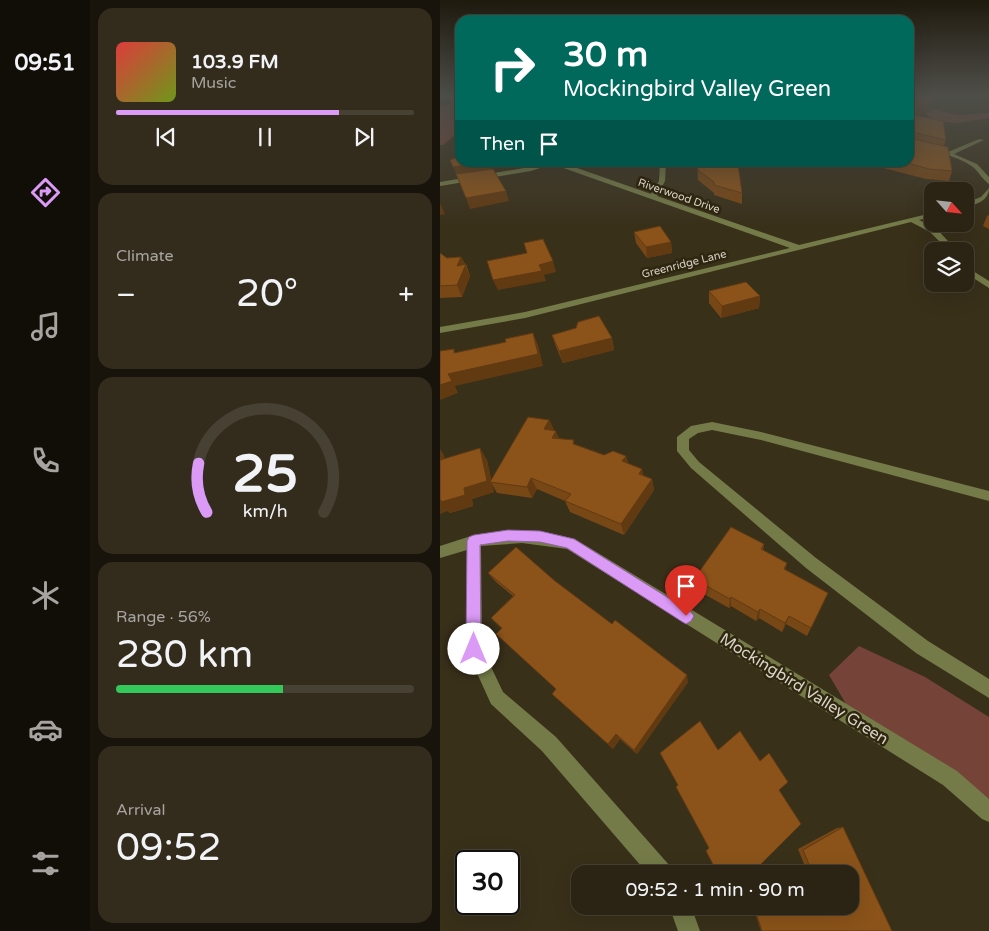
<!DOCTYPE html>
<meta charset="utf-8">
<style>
:root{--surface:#2b2414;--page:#332c1d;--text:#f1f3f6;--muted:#a6a4a0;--line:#474134;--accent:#da9af6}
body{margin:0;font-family:"Varela Round",sans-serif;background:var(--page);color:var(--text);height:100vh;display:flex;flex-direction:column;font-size:19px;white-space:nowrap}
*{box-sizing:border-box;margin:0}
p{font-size:16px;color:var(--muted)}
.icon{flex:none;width:28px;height:28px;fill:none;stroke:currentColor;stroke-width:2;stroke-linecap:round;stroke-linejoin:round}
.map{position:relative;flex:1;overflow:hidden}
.sheet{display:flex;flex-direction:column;gap:8px;padding:8px;background:#18140b;width:350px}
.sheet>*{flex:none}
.hud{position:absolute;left:15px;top:15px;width:459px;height:152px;border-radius:15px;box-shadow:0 5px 20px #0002,0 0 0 1px var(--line);background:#00695c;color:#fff;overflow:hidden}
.needle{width:32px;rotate:117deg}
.controls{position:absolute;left:484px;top:182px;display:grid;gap:10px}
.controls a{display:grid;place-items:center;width:50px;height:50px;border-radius:10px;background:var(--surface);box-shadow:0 5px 20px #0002,0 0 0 1px var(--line);font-size:25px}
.speed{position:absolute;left:15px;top:850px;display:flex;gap:10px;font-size:25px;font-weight:700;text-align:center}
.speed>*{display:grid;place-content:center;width:65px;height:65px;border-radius:50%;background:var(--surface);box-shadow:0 5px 20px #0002,0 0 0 1px var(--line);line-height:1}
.speed .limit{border:2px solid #111;border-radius:8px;background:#fff;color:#111}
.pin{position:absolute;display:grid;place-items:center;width:42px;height:42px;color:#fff;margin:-51px -21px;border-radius:50% 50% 50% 0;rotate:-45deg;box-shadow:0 0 5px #0007}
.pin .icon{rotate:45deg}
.me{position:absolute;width:55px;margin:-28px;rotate:0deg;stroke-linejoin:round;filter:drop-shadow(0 0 4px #0008)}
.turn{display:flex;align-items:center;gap:18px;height:105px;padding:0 25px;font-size:22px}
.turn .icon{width:65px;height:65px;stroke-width:2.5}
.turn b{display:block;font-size:35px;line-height:42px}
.then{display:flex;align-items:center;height:48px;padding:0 25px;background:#0003;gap:10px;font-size:19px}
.big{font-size:38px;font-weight:600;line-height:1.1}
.sheet .tile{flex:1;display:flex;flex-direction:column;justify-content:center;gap:8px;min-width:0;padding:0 18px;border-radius:15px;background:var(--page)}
.sheet .dial{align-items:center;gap:0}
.dial svg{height:130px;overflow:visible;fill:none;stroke:var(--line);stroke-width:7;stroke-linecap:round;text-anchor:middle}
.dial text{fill:var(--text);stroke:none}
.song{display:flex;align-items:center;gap:15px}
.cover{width:60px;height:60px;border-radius:8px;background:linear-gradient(135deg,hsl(0 70% 55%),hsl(80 70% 35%))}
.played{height:5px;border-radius:2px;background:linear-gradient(90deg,var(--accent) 75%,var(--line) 75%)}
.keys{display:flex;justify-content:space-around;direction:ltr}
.heat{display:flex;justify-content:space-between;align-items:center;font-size:28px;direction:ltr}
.charge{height:8px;border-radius:4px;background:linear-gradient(90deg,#34c759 56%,var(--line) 0)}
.trip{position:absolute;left:131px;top:865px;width:288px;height:50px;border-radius:15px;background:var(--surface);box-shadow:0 5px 20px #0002,0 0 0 1px var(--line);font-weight:600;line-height:50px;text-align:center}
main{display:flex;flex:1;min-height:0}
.tabs{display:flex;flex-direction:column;width:90px;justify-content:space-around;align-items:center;background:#110e08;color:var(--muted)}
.tabs .icon{width:35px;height:35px}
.tabs .current{color:var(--accent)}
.tabs b{font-size:22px;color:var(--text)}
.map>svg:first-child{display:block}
.green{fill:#754337}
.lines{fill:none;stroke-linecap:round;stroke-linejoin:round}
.minor{fill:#747b48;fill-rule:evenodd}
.wall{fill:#784716}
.shaded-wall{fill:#613a12}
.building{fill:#8b531a;stroke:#613a12}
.route{fill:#da9af6;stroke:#8e64a0}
.labels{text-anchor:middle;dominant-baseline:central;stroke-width:5;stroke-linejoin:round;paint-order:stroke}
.far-street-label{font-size:11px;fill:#d9d3c6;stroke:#2f2610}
.near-street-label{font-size:16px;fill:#d9d3c6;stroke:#2f2610}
</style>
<main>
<nav class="tabs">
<b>09:51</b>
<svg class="icon current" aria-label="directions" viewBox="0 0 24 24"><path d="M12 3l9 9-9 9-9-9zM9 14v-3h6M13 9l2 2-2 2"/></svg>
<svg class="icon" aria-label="music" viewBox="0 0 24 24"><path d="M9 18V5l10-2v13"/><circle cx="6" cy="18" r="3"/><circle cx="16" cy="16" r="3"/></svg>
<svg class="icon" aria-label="phone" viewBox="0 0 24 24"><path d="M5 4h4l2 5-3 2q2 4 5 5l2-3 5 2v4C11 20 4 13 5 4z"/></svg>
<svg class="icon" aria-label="climate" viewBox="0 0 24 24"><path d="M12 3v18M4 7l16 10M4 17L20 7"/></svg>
<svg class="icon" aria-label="car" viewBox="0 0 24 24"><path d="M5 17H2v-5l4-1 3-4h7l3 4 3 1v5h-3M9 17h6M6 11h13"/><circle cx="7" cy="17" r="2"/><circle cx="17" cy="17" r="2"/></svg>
<svg class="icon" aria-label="filters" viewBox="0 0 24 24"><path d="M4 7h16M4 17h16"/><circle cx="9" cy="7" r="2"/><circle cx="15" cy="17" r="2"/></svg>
</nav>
<section class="sheet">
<div class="tile">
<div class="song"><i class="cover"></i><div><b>103.9 FM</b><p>Music</p></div></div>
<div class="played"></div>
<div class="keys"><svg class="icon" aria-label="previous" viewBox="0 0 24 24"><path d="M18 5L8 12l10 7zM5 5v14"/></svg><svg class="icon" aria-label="pause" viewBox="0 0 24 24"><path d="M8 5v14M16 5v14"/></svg><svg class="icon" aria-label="next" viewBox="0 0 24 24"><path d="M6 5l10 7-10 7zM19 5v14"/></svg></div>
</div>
<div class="tile"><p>Climate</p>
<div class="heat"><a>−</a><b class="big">20°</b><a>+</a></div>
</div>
<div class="tile dial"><svg viewBox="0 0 100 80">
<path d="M14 69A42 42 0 1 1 86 69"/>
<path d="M14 69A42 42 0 0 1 9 39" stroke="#da9af6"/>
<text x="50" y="56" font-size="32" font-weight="700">25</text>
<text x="50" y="72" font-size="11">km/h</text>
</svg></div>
<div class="tile"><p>Range · 56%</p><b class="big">280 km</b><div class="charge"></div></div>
<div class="tile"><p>Arrival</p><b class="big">09:52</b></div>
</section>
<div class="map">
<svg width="549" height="931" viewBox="0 0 549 931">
<rect width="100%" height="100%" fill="#39301a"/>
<g class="green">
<polygon points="0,95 20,95 20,131 3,145 0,145 0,106 12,103 10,100 0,98"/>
<polygon points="491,109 518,115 549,113 549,118 518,123 494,121 482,111"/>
<polygon points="419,646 485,677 549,717 549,803 406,704 389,675"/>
</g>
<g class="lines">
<g class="minor">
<path d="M539,139l5,1 -30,14 23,10 12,13v7c-6,-4 -10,-12 -16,-17 -18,-13 -43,-16 -64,-20v-4l39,9z"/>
<polygon points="105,162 120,162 211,194 219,181 220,162 226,162 225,181 217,196 359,245 492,213 492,217 479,220 496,228 517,251 509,251 490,232 471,222 85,318 0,333 0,327 85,312 350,248 112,164 91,171 0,186 0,182 90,167"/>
<path d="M549,188c0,13 -13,16 -24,20v-5l16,-6z"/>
<polygon points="525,260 528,260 533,271 549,281 549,288 527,274 525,270"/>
<polygon points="272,422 321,432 549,491 549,501 321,440 272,430 258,433 249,439 249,450 259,462 376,558 488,641 549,679 549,698 476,653 366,568 251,468 237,451 237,437 251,426"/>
<polygon points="71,531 105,532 135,539 517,771 549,799 549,822 542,819 503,785 127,549 82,543 41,546 42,648 63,692 116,737 230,866 233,874 208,874 102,751 51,704 26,649 27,550 0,558 0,546 34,535"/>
<polygon points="229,906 251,906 260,931 238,931"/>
</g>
</g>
<g class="wall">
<polygon points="469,95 490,111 476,115 506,140 504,146 512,171 509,181 486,179 424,163 469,162"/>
<polygon points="257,162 302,193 302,204 274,195 274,193 258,180"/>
<polygon points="549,215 549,229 543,226 547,216"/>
<polygon points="194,232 231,242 232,253 207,258 196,243"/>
<polygon points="0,253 7,258 21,257 25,264 26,264 30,276 22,297 0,298"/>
<polygon points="269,291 320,296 319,308 281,318 269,303"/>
<polygon points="112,335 172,338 174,350 123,363 116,347"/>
<polygon points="109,420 114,430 119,438 164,455 186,456 188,463 204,476 212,479 214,490 184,535 130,512 125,501 97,489 92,498 57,493 52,484 54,492 32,499 33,506 10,513 8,511 4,455 4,459 47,460 51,480"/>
<polygon points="324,544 323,550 347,563 345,570 388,593 367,636 346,624 342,632 319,618 316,621 291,606 289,608 255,589 254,579"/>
<polygon points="48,573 115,581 248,682 197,754 180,739 173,749 112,694 116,689 61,628 51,618 73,596 56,582"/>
<polygon points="403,827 452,931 321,931 313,907 314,906 410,906 410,874 368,874 358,849 397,828"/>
</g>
<g class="shaded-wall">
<polygon points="492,102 490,111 469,118 469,110"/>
<polygon points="43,162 49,162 52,171 17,177 13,167"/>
<polygon points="66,191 69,201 30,209 26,198"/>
<polygon points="0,203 5,214 0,215"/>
<polygon points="231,242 232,253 207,258 206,247"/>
<polygon points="21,257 30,276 22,297 17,285 17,266"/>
<polygon points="113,261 116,272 104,275 106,281 58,290 53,280 99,265"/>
<polygon points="320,296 319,308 281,318 282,306"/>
<polygon points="93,333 98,345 103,366 15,386 18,393 0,400 0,385 8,374"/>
<polygon points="172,338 174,350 123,363 119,351"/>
<polygon points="109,420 114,431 104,429"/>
<polygon points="116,431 120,442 112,438"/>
<polygon points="40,448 47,460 52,482 50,482 52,484 54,492 32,499 33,506 10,513 8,511 0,514 0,500 24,488"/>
<polygon points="0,449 4,455 6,473 0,464"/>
<polygon points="186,456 189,467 182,461"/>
<polygon points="202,469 205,480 199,474"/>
<polygon points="91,478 97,489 92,498 87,487"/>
<polygon points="212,479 214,490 184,535 181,524"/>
<polygon points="291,597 291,606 289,608 290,599"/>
<polygon points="320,609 319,618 316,621 318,612"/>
<polygon points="349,616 346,624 342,632 345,623"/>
<polygon points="247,675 248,682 197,754 194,750"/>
<polygon points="176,734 180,739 173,749 168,744"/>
</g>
<g class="building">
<polygon points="469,95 494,95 492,102 469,110"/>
<polygon points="469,114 503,121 506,140 472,132 470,138 508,147 512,171 489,169 464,162 469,162"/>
<polygon points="20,156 20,162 43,162 13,167 10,160"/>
<polygon points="258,162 294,162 298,164 302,193 274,185 274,182 258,170"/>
<polygon points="53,169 66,191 26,198 16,174"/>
<polygon points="220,226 231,242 206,247 194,232"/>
<polygon points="103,239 113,261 99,265 102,271 53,280 47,261 87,253 84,243"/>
<polygon points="0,253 7,258 21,257 17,266 26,264 17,285 0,286"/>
<polygon points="306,282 320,296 282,306 269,291"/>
<polygon points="159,316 172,338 119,351 112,335 136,328 138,322"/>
<polygon points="93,333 98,354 8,374 12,381 0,385 0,351 14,349 14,353 66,342 65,339"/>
<polygon points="88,417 109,420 104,429 116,431 112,438 134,440 133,444 164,455 173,451 186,456 182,461 202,469 199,474 212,479 181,524 125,501 131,494 91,478 87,487 50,482"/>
<polygon points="40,448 47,481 24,488 25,495 1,502 1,500 0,500 0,460"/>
<polygon points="291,527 324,544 321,549 347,563 344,569 388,593 371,628 349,616 345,623 320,609 318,612 291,597 290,599 254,579"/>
<polygon points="76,547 115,581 172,624 175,620 247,675 194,750 176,734 168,744 112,694 116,689 56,634 62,628 51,618 75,595 48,573"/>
<polygon points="260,721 278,750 300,731 320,761 329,753 348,782 339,790 361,824 311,874 278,874 266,851 269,848 236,787 238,785 220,753"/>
<polygon points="403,827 452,931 322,931 315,910 322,906 410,906 410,874 373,874 363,850"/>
</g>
<linearGradient id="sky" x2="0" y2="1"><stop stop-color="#1f1a0e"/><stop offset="0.42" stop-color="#4e4e49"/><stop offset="1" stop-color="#4e4e49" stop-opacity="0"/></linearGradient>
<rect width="549" height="225" fill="url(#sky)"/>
<polygon class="route" points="68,530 100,531 134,539 251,612 254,616 251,621 246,624 241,621 127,548 100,542 68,541 40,545 41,649 39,655 34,657 28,655 26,649 27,541 29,537 34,535"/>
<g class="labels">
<g class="far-street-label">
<text transform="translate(239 196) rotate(19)">Riverwood Drive</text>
<text transform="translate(244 264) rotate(-14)">Greenridge Lane</text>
</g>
<g class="near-street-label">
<text transform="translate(364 689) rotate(32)">Mockingbird Valley Green</text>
</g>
</g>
</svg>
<div class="controls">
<a><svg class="needle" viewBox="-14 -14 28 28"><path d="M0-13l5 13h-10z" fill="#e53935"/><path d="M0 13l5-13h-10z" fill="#a6a4a0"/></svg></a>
<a><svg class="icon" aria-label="layers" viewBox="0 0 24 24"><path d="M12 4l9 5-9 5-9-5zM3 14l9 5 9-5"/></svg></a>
</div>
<div class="speed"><div class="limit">30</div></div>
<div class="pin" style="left:246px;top:616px;background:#d93025"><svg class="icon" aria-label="arrive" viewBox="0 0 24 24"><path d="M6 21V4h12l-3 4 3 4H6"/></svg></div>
<svg class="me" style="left:34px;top:649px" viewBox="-20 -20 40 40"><circle r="19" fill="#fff"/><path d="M0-13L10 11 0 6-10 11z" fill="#da9af6"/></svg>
<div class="trip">09:52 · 1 min · 90 m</div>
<div class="hud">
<div class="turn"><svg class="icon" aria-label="right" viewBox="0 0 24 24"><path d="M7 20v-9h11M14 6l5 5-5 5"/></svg><div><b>30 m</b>Mockingbird Valley Green</div></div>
<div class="then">Then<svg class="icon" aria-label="arrive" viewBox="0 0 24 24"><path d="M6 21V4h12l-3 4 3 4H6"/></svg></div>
</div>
</div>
</main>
